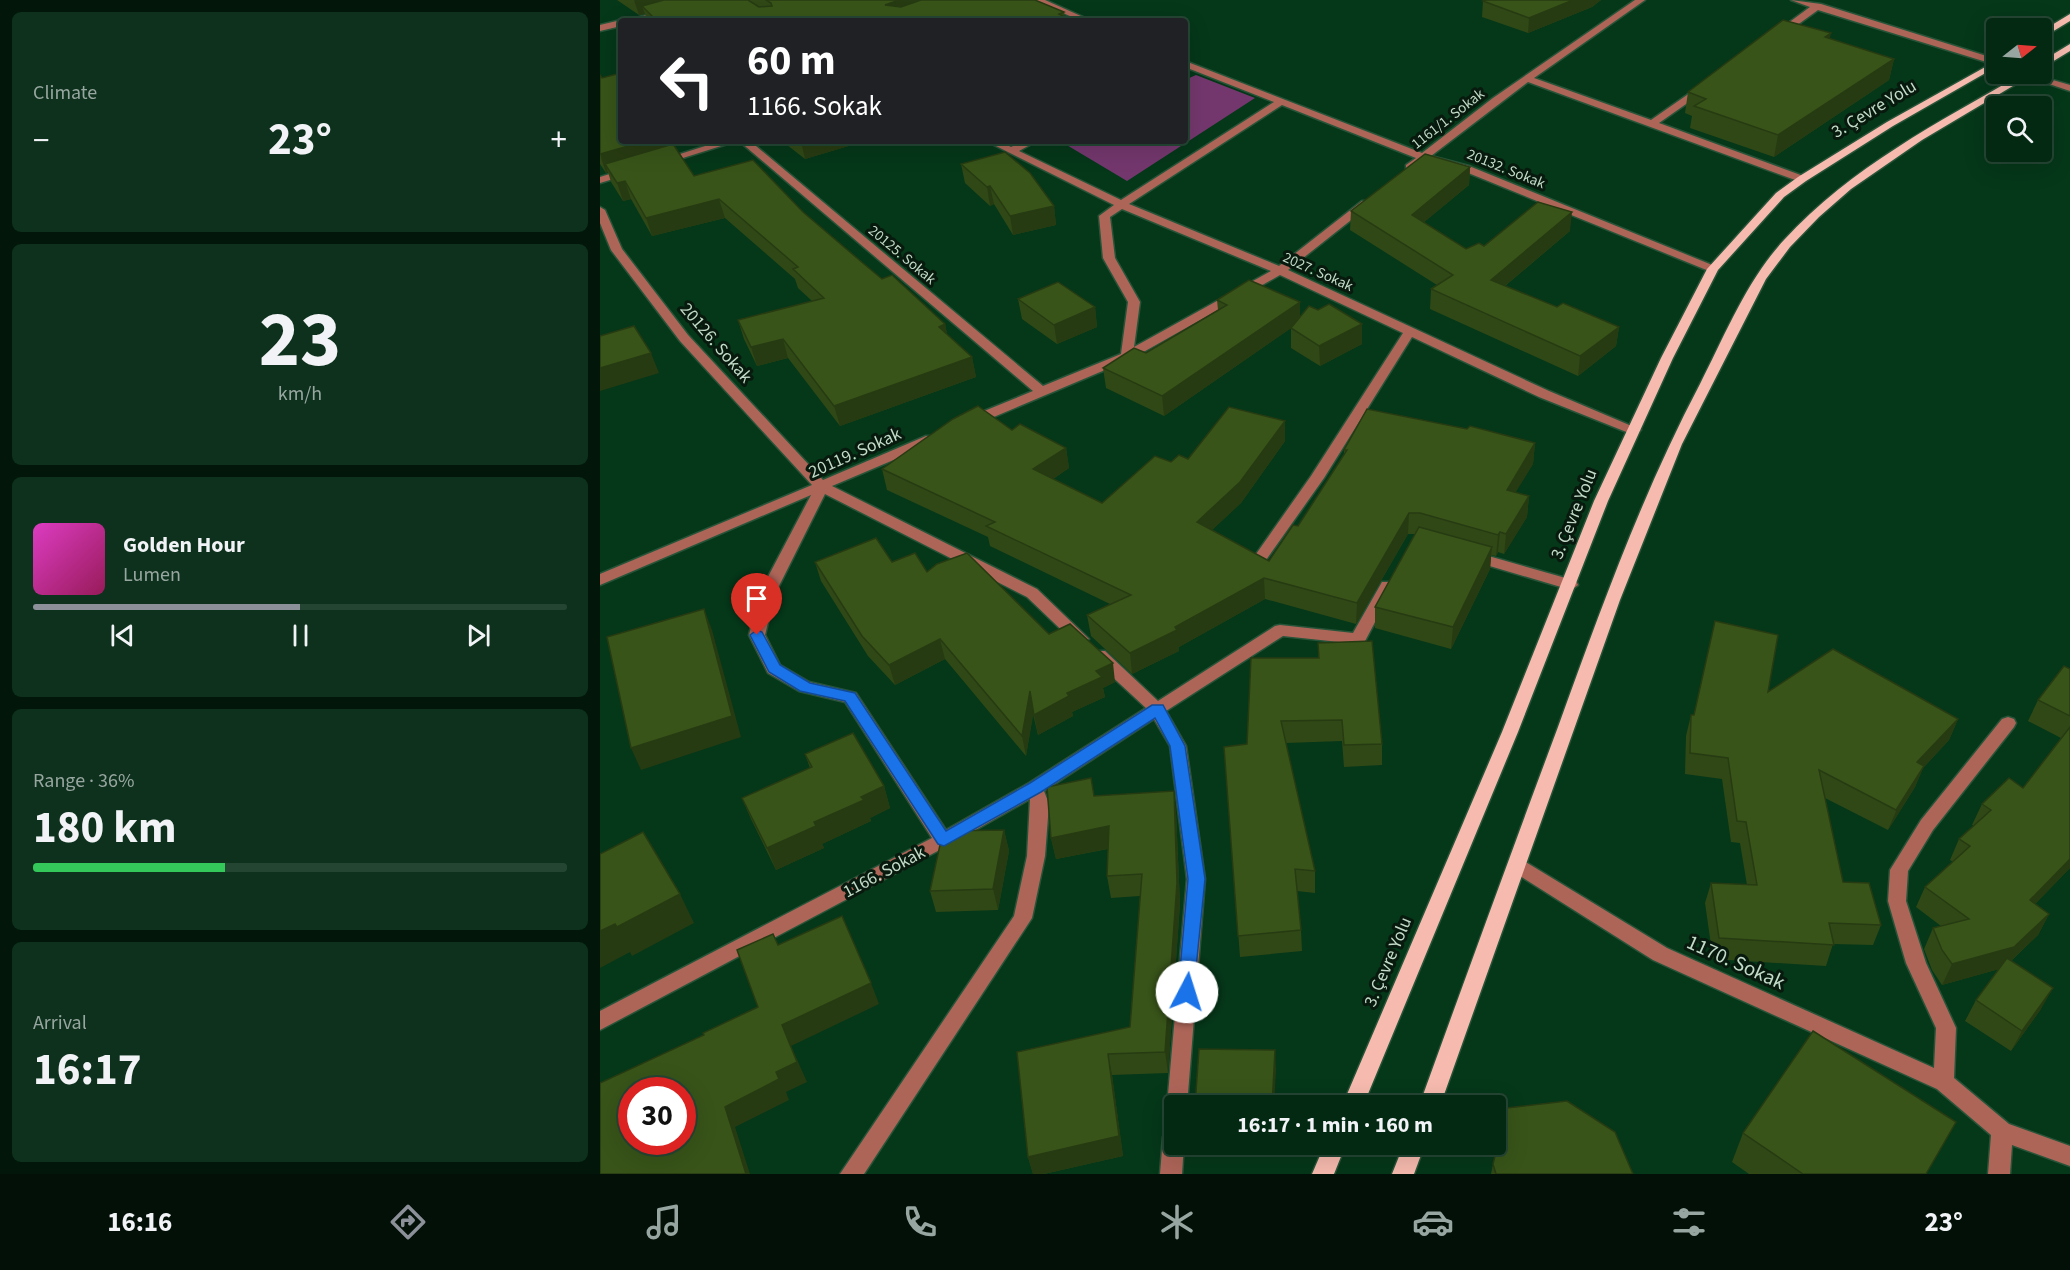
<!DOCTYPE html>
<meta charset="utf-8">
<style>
:root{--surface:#042913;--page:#0d311c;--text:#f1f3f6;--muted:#97a6a0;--line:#254533;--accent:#8c9099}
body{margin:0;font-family:"Source Sans 3",sans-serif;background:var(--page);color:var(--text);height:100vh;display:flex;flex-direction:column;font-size:22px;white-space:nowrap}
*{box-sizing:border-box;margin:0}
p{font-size:20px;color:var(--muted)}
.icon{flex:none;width:33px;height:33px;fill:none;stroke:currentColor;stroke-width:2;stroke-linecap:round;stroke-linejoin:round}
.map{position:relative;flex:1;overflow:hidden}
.details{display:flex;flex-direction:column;gap:12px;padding:12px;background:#02170a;width:600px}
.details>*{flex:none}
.top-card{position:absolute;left:18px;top:18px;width:570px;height:126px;border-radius:6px;box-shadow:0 6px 24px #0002,0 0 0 2px var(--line);background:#202124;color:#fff;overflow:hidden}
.needle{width:39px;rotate:73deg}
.buttons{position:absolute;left:1386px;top:18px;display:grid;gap:12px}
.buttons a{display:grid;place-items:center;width:66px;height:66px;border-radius:6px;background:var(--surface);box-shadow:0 6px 24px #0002,0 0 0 2px var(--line);font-size:30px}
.speed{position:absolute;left:18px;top:1077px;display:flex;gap:12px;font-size:30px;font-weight:700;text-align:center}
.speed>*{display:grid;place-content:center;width:78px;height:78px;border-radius:50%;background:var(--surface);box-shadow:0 6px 24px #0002,0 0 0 2px var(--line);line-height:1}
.speed .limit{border:9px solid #d22;background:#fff;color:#111}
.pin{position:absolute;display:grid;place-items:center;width:51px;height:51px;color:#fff;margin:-62px -26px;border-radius:50% 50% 50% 0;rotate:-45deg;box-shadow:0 0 6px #0007}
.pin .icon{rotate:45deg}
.me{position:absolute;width:66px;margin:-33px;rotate:5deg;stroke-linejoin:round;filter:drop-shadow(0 0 4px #0008)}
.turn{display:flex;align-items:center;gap:21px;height:126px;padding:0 30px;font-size:27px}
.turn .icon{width:78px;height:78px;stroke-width:2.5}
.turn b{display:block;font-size:42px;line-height:51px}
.big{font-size:45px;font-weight:700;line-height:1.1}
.details .tile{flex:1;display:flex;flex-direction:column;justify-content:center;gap:9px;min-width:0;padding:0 21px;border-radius:9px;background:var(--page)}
.details .dial{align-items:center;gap:0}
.dial b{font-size:78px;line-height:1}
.song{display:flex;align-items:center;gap:18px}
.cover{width:72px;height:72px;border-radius:9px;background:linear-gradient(135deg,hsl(310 70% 55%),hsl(330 70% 35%))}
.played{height:6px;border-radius:3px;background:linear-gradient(90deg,var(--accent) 50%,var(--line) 50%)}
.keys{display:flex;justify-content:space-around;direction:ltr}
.heat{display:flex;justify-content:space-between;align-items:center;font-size:33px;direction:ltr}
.charge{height:9px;border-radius:4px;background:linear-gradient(90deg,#34c759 36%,var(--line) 0)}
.trip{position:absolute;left:564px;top:1095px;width:342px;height:60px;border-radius:6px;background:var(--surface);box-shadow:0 6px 24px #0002,0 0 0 2px var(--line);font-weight:700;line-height:60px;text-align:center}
.dock{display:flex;height:96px;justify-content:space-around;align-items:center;background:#021008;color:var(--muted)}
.dock .icon{width:42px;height:42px}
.dock .current{color:var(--accent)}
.dock b{font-size:27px;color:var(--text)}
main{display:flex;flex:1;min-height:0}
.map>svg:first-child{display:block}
.green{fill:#73376d}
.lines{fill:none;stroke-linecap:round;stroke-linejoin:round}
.minor-casing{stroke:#275438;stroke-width:3}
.major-casing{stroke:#275438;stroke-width:3}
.minor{fill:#ad6558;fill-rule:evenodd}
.major{fill:#f6baae;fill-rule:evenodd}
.wall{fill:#304816}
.shaded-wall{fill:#273b12}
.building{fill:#385419;stroke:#273b12;stroke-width:1.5;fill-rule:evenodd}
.route{fill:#1a73e8;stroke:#114b97;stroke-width:1.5}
.labels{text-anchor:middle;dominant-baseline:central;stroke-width:6;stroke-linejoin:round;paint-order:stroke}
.far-street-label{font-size:15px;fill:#c2dac7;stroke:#071a0d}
.street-label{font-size:18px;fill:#c2dac7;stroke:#071a0d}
.near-street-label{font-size:21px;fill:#c2dac7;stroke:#071a0d}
</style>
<main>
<section class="details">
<div class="tile"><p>Climate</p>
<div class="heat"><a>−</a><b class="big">23°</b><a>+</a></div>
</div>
<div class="tile dial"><b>23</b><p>km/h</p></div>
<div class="tile">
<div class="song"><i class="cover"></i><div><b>Golden Hour</b><p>Lumen</p></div></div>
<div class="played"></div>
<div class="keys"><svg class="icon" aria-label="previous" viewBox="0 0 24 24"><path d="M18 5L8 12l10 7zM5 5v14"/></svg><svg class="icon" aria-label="pause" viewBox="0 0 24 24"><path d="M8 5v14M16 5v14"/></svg><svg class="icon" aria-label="next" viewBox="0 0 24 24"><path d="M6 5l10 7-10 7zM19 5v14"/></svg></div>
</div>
<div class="tile"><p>Range · 36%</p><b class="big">180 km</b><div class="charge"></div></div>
<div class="tile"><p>Arrival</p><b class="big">16:17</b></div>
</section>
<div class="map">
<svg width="1470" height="1174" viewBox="0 0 1470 1174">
<rect width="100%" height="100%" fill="#053719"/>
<polygon class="green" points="596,75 655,98 527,181 460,141 585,141 585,80"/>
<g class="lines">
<g class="minor-casing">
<g id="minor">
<polygon points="434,0 445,0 492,21 481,21"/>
<path d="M1035,0h10l-111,78 117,42 49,-34h6v4l-47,33 147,54v4h-8l-270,-99 -97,74 38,10 248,101v4h-8l-248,-101 -36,-9 -11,8h-8v-4l10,-7 -134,-53 -153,99 150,62 83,-65h8v4l-82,65 261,121 92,39 -7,4 -5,-1 -90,-36 -127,-60 -88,141 -58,82 -5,2 -7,-5 57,-81 92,-143 -123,-58 -149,84 -154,65h-10l-2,-3 2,-3 66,-27 -294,-250h11l293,245 78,-32 7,-52 -25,-44 -4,-42 15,-11 -128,-64h13l12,6 13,-6h13l-18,10 102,49 153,-98 -89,-35v-6l237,92 71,-55zM522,209l149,62 -137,76 6,-45 -25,-44 -5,-41z"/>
<polygon points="1191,0 1221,4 1396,59 1396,65 1218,10 1182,36 1176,36 1176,32 1210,7"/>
<polygon points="64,10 68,13 67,15 41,21 26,21"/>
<polygon points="21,20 23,21 21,21 21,26 0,31 0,25"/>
<polygon points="1419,74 1432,74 1470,85 1470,91"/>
<polygon points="121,141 137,141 67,163 58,161"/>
<polygon points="29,168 34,171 33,173 0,183 0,177"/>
<polygon points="0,207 5,210 22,249 88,335 223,480 326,436 336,436 338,439 336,442 232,486 437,589 489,639 481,644 475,643 427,597 225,494 175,594 165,635 180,665 209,682 256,693 346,830 429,783 546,708 493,659 491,655 493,651 505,651 558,701 675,626 680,625 753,633 782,582 792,582 794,586 764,643 758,644 683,636 566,711 586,746 605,879 587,1106 574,1106 574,1115 570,1113 567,1106 587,879 570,746 554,719 444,791 449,804 445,856 432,918 264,1174 240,1174 414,916 427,856 430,799 349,845 0,1030 0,1011 332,838 245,702 199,691 168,673 149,635 159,594 211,495 0,585 0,574 212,485 80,341 11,250 0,223"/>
<polygon points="871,551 976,581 978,585 971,590 866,559 864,556"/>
<polygon points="1408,717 1414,719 1416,723 1414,727 1333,830 1308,871 1306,901 1326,963 1356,1028 1354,1078 1409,1124 1470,1146 1470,1166 1412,1145 1410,1174 1388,1174 1391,1135 1337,1089 1053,960 912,871 909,866 912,861 918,859 924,861 1067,948 1334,1068 1336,1028 1306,963 1288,901 1290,870 1321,820 1402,719"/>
<polygon points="574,1127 574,1144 584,1144 582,1174 560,1174 563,1137 567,1130"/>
</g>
</g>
<g class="major-casing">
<g id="major">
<polygon points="1470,14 1470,21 1442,38 1442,31"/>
<polygon points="1470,44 1470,51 1442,68 1442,61"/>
<polygon points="1396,61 1396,67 1293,126 1206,181 1184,197 1118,270 1073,358 1008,501 918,732 763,1106 742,1106 902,732 994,501 1061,358 1107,269 1176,193 1198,177 1287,122"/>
<path d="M1422,74h11l-111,66 -71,49 -32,28 -29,30 -24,32 -84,165 -62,156 -180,506h-21c46,-127 92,-253 139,-379 42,-116 84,-233 142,-343 25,-49 47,-104 84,-144 67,-73 155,-118 238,-166z"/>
<polygon points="725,1144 746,1144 734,1174 712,1174"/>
<polygon points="804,1144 825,1144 814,1174 792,1174"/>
</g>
</g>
<use href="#minor" class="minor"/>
<use href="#major" class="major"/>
</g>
<g class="wall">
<polygon points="17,0 435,0 464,12 465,17 473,21 47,21 45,14 39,15"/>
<polygon points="886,0 1001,0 992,7 928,33 882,17 883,1"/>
<polygon points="1230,39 1294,59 1289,80 1174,157 1090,128 1092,116 1085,113 1088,92"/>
<polygon points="0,75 70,143 94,176 203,212 282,279 345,324 347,334 372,357 376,377 240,426 188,358 157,366 144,339 138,320 212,301 198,288 195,279 125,218 52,236 31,199 23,201 11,182 8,172 6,173 0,164"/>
<polygon points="182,141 262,141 262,142 205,159"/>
<polygon points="361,164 454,206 456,225 413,235 394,204 390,206 365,183"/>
<polygon points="870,167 869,185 824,222 866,249 970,231 905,286 957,307 1019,327 1016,346 978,376 830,309 831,289 837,285 750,230 751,211"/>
<polygon points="418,299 495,307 497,327 457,344 422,319"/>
<polygon points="617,300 700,302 700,317 762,344 720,366 691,348 691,328 564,416 506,388 503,368 546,353 618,310"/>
<polygon points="685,421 685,441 641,503 612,530 669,561 698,526 744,454 744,450 935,443 933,464 915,492 929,496 927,517 904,554 898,552 896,556 891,555 890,569 851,649 775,628 775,607 815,534 808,534 756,624 665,599 579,647 579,651 532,674 491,636 487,615 510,604 390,546 388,537 287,490 282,469 412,430 466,448 469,468 453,479 502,503 571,462 588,459"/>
<polygon points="215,562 292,562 327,572 449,634 515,682 503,688 505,697 472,712 473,716 438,735 433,714 426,756 345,659 295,685 268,656 221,581"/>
<polygon points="718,643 782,744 782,765 744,767 742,741 686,743 715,871 715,893 697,891 701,930 702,951 640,957 624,747 647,744 718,658"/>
<polygon points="1470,669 1470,868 1435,904 1449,914 1438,935 1411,961 1441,1009 1411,1051 1365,1021 1376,1000 1399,969 1342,985 1332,970 1324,949 1333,928 1341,926 1316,907 1325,887 1353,862 1350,860 1359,839 1374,825 1372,825 1382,804 1423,788 1461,738 1428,721 1438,700"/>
<polygon points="1168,692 1358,719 1349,740 1323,768 1315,787 1288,830 1225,798 1243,882 1281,925 1273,945 1233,944 1226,966 1113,959 1105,903 1111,883 1147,885 1140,843 1131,842 1122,779 1085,774 1086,736 1091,715 1094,715"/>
<polygon points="205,754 284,786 290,808 270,818 271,821 222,844 224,848 176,870 151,819 142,798 210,768"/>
<polygon points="494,796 576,812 580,904 568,1073 512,1075 523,1156 444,1174 433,1174 428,1157 417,1052 530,1027 540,896 511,898 507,876 508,849 456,859 451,838"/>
<polygon points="404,830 409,851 398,910 336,912 330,891"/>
<polygon points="1143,1133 1326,1174 1149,1174 1132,1162"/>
<polygon points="893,1164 1033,1174 891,1174"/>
</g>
<g class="shaded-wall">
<polygon points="34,0 97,0 42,6 45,14 39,15"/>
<polygon points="299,0 344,0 289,21 285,5"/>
<polygon points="973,0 1001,0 992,7 928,33 929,18"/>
<polygon points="1231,33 1227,53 1225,37"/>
<polygon points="1294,59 1289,80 1174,157 1178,135"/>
<polygon points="46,141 78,141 70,143 73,153 5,164 8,172 6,173 0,154"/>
<polygon points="201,141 262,141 262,142 205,159"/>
<polygon points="870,167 869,185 811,233 812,215"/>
<polygon points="25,181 31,199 23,201 17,183"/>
<polygon points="390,186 394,204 390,206 387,187"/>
<polygon points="119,199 125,218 52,236 46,218"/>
<polygon points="454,206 456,225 413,235 410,216"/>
<polygon points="972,212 970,231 889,299 891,280"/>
<polygon points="700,302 700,322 564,416 562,396"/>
<polygon points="495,307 497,327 457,344 454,325"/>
<polygon points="345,324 349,344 339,327"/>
<polygon points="762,324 762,344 720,366 719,346"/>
<polygon points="1019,327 1016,346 978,376 980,356"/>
<polygon points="183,339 188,358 157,366 151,347"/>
<polygon points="51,353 59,373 0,391 0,368"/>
<polygon points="372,357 376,377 240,426 234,406"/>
<polygon points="685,421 685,441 641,503 599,542 597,522"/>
<polygon points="935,443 933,464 905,510 907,490"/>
<polygon points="466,448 469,468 437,490 433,469"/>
<polygon points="929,496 927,517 904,554 906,534"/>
<polygon points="809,513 808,534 756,624 757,603"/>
<polygon points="900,532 898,552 896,556 898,535"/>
<polygon points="892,547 890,569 851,649 853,627"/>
<polygon points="664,578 665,599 579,647 579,651 532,674 530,653 575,627"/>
<polygon points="104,609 112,630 141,737 41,770 31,748"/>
<polygon points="340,639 345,659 295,685 289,665"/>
<polygon points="513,663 515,682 503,688 505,697 472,712 473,716 438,735 434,715 496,671"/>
<polygon points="430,691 434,711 426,756 422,736"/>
<polygon points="1358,719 1349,740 1323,768 1315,787 1288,830 1317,762"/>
<polygon points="284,786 290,808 270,818 271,821 222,844 224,848 176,870 167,848 261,797"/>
<polygon points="574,791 576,812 580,904 568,1073 565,1052"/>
<polygon points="509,826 512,848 456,859 451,838"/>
<polygon points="404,830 409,851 398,910 393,889"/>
<polygon points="1470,859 1470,868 1419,921 1430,900"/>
<polygon points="80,894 94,923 32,956 30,952 0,968 0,931"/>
<polygon points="1449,914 1438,935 1403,968 1342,985 1352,964"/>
<polygon points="271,983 279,1004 191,1046 207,1082 186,1092 189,1100 135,1127 150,1174 146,1174 125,1107 176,1072 182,1025"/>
<polygon points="1453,988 1441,1009 1411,1051 1422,1031"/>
<polygon points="675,1050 676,1070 674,1106 672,1106"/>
<polygon points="508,1054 512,1075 523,1156 444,1174 433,1174 428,1157"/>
</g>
<g class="building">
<polygon points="64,0 148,0 159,7 172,6 171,3 166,0 299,0 285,5 301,7 321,0 435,0 464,12 459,14 473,21 57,21 42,6"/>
<polygon points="886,0 973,0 929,18 883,1"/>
<polygon points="1183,20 1231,33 1225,37 1294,59 1178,135 1094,106 1106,99 1088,92"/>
<polygon points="17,74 21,78 21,141 46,141 0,154 0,75 2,78"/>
<polygon points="73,144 94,176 153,160 203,212 264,264 282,279 292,275 345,324 339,327 372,357 234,406 183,339 151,347 138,320 224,298 193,269 198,267 119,199 46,218 25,181 17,183 5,164"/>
<polygon points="405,152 430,173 454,206 410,216 390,186 387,187 361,164"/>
<polygon points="825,154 870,167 812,215 866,249 879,243 884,246 938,202 972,212 891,280 957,307 963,303 1019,327 980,356 831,289 853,275 751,211"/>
<polygon points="649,280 700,302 562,396 503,368 534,348 546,353 627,305 617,300"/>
<polygon points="458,282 495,307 454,325 418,299"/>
<polygon points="729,304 762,324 719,346 691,328 709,306 718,310"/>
<polygon points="34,326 51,353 0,368 0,336"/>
<polygon points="378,406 412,430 420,424 466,448 433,469 502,503 555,456 571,462 579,455 588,459 629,407 685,421 640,482 597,522 669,561 693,525 698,526 747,450 744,450 767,409 867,429 870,426 935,443 907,490 929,496 906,534 900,532 898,535 820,513 809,513 757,603 664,578 575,627 577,630 530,653 487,615 531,595 386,526 395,522 282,469 353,419"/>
<polygon points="819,527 892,547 853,627 775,607"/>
<polygon points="276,538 292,562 315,553 327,572 337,564 367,553 449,634 470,624 513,663 496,671 502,677 467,693 469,696 434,715 430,691 422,736 340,639 289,665 262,636 215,562"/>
<polygon points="104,609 132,716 31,748 7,637"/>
<polygon points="1115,621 1178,635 1168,692 1233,649 1358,719 1317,762 1324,766 1296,810 1219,770 1243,882 1269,883 1281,925 1229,923 1234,945 1119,938 1111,883 1157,885 1146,822 1137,821 1128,758 1090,753 1091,715 1094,715"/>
<polygon points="772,641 782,744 744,745 742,720 681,721 715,871 695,869 701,930 638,936 624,747 647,744 651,658 719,658 718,643"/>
<polygon points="1464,666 1470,669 1470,716 1438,700"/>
<polygon points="1470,727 1470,859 1430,900 1449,914 1414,947 1352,964 1342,950 1333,928 1369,919 1325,887 1370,846 1359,839 1391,810 1382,804 1409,778 1423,788"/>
<polygon points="253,733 284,786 261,797 264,800 214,822 216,826 167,848 142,798 212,767 205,754"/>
<polygon points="491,778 494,796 574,791 577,883 565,1052 508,1054 519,1136 428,1157 417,1052 530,1027 542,874 507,876 509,826 451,838 447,787"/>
<polygon points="404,830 393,889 330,891 343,831"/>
<polygon points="43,832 80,894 17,927 15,924 0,931 0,854"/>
<path d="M242,916l29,67 -89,42 15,37 -21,10 3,7 -54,28 21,67h-146v-91l104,-48 -1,-2 55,-26 -21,-57 36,-16 5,11zM32,1090h50v52h-50z"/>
<polygon points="1407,958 1453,988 1422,1031 1376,1000"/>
<polygon points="1213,1031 1356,1122 1326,1174 1203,1174 1143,1133"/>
<polygon points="599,1049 675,1050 672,1106 595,1106"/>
<polygon points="967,1101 1015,1132 1033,1174 896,1174 893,1164 907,1108"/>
</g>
<polygon class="route" points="157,630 162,632 180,665 210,683 255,693 346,831 430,783 552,705 563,705 585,746 605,879 593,998 587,1000 581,998 578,992 588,879 570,746 555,718 441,792 344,846 338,844 245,701 200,691 169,672 150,635"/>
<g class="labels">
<g class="far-street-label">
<text transform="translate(848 119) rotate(-38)">1161/1. Sokak</text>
<text transform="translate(906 169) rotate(22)">20132. Sokak</text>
<text transform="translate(302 255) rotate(40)">20125. Sokak</text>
<text transform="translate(718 272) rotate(24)">2027. Sokak</text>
</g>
<g class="street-label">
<text transform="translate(1274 109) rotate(-31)">3. Çevre Yolu</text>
<text transform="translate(116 343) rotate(49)">20126. Sokak</text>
<text transform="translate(255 453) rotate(-24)">20119. Sokak</text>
<text transform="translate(974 514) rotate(-68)">3. Çevre Yolu</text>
<text transform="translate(284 872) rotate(-28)">1166. Sokak</text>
<text transform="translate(788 962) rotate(-67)">3. Çevre Yolu</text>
</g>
<g class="near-street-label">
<text transform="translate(1136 962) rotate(24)">1170. Sokak</text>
</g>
</g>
</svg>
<div class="buttons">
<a><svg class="needle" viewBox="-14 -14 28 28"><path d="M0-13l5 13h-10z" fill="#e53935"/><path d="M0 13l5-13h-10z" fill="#97a6a0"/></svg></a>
<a><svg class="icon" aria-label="search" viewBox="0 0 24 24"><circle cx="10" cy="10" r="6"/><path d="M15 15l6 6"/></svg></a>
</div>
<div class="speed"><div class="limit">30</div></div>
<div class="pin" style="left:157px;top:635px;background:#d93025"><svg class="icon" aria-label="arrive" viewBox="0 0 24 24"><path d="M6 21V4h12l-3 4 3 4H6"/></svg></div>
<svg class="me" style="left:587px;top:992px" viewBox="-20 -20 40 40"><circle r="19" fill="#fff"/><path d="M0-13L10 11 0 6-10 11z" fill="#1a73e8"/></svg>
<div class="trip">16:17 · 1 min · 160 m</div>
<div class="top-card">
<div class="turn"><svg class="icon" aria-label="left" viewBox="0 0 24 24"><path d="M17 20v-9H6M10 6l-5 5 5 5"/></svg><div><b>60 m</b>1166. Sokak</div></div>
</div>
</div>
</main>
<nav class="dock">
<b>16:16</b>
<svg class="icon current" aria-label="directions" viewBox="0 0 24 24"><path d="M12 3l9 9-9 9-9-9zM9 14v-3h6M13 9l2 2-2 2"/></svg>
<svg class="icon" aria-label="music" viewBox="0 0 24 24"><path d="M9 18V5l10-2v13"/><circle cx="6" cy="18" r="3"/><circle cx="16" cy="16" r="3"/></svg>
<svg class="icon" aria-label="phone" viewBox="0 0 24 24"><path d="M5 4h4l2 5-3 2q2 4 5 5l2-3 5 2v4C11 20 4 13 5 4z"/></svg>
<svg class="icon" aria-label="climate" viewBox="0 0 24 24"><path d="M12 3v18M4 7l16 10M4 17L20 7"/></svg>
<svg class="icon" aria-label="car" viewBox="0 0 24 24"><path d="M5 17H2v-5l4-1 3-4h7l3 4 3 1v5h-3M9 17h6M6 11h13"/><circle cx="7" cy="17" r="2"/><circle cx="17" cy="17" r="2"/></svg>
<svg class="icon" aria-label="filters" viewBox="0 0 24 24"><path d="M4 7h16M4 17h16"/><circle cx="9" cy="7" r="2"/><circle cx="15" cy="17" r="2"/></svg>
<b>23°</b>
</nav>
